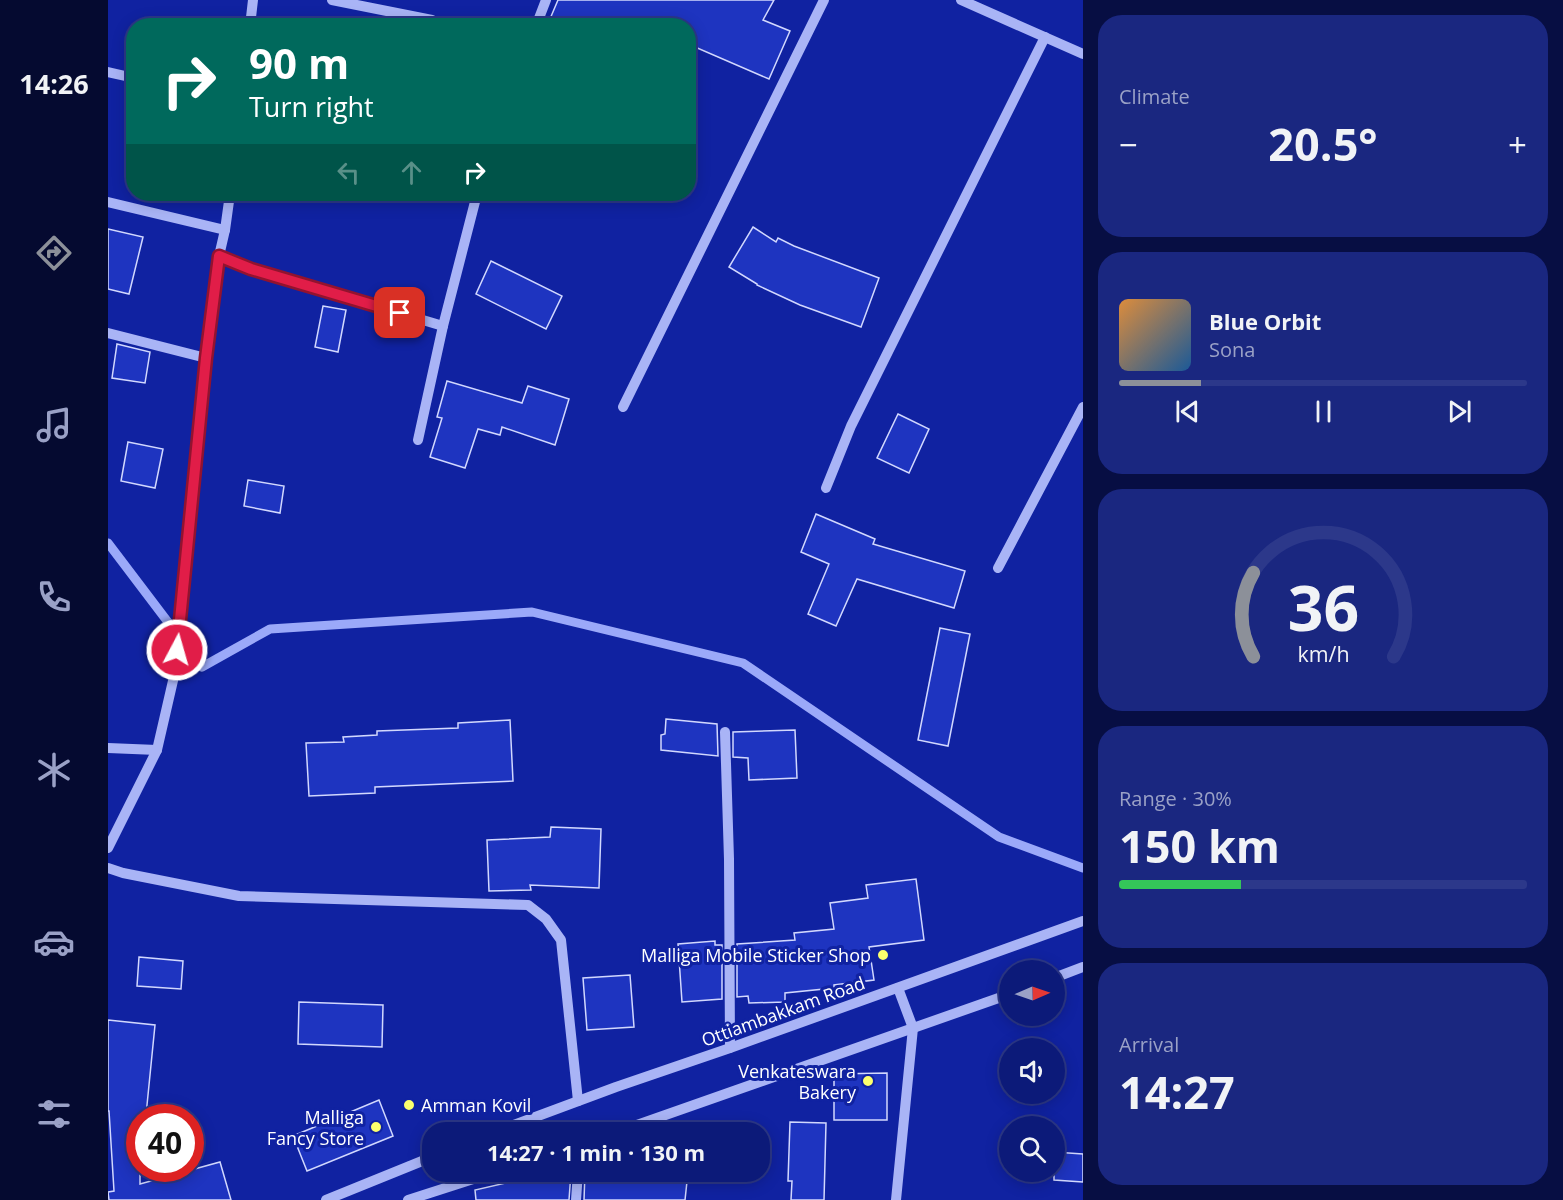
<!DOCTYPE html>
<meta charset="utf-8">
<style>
:root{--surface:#0c1a79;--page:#1a2780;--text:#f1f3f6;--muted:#9aa1c6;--line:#2c388a;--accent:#8c9099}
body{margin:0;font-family:"Open Sans",sans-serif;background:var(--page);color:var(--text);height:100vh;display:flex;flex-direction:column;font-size:22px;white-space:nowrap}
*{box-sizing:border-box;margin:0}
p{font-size:20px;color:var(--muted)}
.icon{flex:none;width:33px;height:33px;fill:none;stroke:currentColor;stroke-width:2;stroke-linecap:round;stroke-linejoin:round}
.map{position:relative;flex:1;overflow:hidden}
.sheet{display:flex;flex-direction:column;gap:15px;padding:15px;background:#070e43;width:480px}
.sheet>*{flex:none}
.top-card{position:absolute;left:18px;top:18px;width:570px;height:183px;border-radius:24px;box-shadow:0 3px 15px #0003,0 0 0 2px var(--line);background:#00695c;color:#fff;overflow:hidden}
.needle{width:39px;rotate:88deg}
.controls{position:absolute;left:891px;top:960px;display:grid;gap:12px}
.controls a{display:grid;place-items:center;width:66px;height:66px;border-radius:50%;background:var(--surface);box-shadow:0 3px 15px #0003,0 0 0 2px var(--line);font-size:30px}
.speed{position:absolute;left:18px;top:1104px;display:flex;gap:12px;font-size:30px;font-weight:700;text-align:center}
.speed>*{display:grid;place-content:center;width:78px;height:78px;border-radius:50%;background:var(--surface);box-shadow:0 3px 15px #0003,0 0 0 2px var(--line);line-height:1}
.speed .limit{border:9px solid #d22;background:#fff;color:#111}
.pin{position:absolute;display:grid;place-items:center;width:51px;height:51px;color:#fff;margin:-26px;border-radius:12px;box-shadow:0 3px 9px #0006}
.me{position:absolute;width:66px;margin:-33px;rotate:6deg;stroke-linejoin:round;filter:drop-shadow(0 0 4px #0008)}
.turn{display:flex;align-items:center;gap:21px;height:126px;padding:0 24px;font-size:27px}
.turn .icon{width:78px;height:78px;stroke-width:2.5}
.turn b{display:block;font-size:42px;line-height:51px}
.lanes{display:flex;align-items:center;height:57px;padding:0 24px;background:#0003;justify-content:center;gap:30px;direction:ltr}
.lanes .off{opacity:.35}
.big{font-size:45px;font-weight:700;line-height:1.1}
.sheet .card{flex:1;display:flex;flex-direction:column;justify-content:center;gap:9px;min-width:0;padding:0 21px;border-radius:24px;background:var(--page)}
.sheet .dial{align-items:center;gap:0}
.dial svg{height:156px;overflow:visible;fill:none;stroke:var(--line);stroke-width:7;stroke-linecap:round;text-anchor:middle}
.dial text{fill:var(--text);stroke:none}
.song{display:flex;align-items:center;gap:18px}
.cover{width:72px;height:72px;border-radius:9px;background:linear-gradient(135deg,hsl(30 70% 55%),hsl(210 70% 35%))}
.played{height:6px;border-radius:3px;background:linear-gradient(90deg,var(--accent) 20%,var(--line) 20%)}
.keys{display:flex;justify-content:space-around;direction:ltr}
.heat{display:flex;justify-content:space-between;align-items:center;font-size:33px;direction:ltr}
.charge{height:9px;border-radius:4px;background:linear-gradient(90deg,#34c759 30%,var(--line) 0)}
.trip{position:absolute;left:314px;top:1122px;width:348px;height:60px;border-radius:24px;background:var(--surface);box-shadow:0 3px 15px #0003,0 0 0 2px var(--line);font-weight:700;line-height:60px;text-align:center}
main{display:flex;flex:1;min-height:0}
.dock{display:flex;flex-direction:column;width:108px;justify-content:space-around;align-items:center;background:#050a30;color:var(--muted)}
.dock .icon{width:42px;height:42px}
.dock .current{color:var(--accent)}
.dock b{font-size:27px;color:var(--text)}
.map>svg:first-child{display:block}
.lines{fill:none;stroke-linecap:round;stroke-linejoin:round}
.stream{stroke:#9ba9f9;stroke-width:9}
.building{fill:#1e34c0;stroke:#d2d8fe;stroke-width:1.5}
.minor{stroke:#a9b4f6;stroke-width:10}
.route-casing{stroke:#92132f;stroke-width:15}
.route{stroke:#e11d48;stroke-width:10}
.poi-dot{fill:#fcff6d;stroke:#1022a1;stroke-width:2}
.labels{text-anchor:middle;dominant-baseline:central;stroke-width:6;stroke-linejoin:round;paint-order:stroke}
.poi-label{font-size:18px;fill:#fff;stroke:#1022a1;text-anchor:end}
.street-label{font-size:18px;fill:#fff;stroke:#1022a1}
</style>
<main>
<nav class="dock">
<b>14:26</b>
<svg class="icon current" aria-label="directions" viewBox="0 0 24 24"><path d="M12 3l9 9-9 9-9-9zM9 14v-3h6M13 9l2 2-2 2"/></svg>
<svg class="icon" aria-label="music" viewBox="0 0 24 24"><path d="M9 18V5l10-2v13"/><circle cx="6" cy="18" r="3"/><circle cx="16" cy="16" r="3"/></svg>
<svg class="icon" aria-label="phone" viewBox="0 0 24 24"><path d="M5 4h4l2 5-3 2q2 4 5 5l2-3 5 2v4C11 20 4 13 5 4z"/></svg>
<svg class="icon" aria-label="climate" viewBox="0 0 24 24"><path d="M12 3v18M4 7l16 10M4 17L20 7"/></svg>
<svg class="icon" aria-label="car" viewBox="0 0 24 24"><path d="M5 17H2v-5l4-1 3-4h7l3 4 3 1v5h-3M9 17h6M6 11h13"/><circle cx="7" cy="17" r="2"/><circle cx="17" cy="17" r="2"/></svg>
<svg class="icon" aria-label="filters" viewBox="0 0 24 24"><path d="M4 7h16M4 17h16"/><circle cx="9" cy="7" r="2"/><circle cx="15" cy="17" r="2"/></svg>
</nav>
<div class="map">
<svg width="975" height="1200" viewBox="0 0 975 1200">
<rect width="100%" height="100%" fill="#1022a1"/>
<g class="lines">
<polyline class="stream" points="0,543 94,667 162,629 424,612 635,663 891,837 975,868"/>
</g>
<g class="building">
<polygon points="450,0 666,0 655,20 682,31 661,79 580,44 580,26 439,26"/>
<polygon points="645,227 668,242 670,238 686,246 771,278 753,327 692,305 649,285 649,284 621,267"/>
<polygon points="0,229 35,237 21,294 0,289"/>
<polygon points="383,261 454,296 438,329 368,294"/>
<polygon points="215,306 238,310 230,352 207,347"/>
<polygon points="9,344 42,352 37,383 4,378"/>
<polygon points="339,381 414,403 420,386 461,399 447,445 394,427 392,435 370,429 357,468 322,457 334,418 329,417"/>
<polygon points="790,414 821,429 801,473 769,458"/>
<polygon points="20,442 55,449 47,488 13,481"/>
<polygon points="140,480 176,486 172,513 136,506"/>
<polygon points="708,514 767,539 765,544 857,571 846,608 749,579 728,626 700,614 721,564 693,552"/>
<polygon points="832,628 862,634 840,746 810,740"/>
<polygon points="558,719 609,724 610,756 553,750 553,735 557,734"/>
<polygon points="402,720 405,781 267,787 267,793 201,796 198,743 236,742 235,737 269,735 269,731 350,728 350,723"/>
<polygon points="687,730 689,778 641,780 640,758 625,757 625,732"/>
<polygon points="443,827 493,829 491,888 422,885 423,890 381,891 379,840 442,837"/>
<polygon points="808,879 816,940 761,947 766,980 726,985 726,988 677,993 677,1002 641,1003 640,996 629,997 629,944 687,940 686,933 726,929 722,903 760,898 758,885"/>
<polygon points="607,941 607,945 614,945 614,999 574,1002 570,944"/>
<polygon points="31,957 75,961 73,989 29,986"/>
<polygon points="522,975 526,1027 479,1030 475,978"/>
<polygon points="191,1002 275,1005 274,1047 190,1044"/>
<polygon points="0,1020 47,1025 38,1115 32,1114 32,1184 112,1162 123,1200 1,1200 0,1192 6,1191 1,1111 0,1111"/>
<polygon points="779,1073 779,1120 726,1120 726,1074"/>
<polygon points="271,1100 285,1136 199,1171 185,1136"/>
<polygon points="682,1122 718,1123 716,1200 683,1200 684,1181 680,1181"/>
<polygon points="946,1152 975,1154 975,1182 946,1180"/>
<polygon points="446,1172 463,1172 461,1200 368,1200 367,1190"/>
<polygon points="477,1172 580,1172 577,1200 476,1200"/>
</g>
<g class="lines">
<g class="minor">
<polyline points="224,0 324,20"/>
<polyline points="853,0 975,54"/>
<polyline points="142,26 145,0"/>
<polyline points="428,26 438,0"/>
<polyline points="0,72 26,78"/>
<polyline points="0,202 117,230"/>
<polyline points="111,256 143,269 335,326"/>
<polyline points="0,333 98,358"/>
<polyline points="515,407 716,0"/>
<polyline points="310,440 335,326 369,194"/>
<polyline points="718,488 743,426 937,37"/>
<polyline points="890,568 975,407"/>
<polyline points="617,732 621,859 622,1048"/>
<polyline points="0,748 49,750"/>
<polyline points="0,848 49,750 67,672 98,358 111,256 117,230 122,194"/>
<polyline points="0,868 15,873 131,896 420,905 438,919 453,940 470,1101"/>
<polyline points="946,978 975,967"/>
<polyline points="387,1132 508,1087 622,1048 975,921"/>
<polyline points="509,1132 902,994"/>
<polyline points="218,1200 324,1157"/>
<polyline points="300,1200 387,1172"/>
<polyline points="468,1200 470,1172"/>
<polyline points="788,1200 805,1028 790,988"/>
</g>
</g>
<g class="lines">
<g class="route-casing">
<polyline id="route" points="69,650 98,358 111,256 143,269 292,313"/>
</g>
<use href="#route" class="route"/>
</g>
<g class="poi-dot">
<circle cx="775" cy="955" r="6"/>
<circle cx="760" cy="1081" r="6"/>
<circle cx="301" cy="1105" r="6"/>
<circle cx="268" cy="1127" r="6"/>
</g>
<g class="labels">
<g class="poi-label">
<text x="763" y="955">Malliga Mobile Sticker Shop</text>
<text x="748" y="1071">Venkateswara<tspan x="748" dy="21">Bakery</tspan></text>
<text x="313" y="1105" text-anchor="start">Amman Kovil</text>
<text x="256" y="1117">Malliga<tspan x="256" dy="21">Fancy Store</tspan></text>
</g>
<g class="street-label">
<text transform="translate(675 1011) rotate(-20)">Ottiambakkam Road</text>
</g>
</g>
</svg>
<div class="controls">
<a><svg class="needle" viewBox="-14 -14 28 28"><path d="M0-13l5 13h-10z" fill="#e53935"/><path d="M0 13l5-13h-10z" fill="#9aa1c6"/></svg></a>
<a><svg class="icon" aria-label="sound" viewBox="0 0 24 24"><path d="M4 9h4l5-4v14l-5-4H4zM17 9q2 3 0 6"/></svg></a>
<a><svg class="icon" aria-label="search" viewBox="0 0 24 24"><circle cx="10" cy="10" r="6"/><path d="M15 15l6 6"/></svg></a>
</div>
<div class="speed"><div class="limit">40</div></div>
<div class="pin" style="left:292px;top:313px;background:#d93025"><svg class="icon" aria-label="arrive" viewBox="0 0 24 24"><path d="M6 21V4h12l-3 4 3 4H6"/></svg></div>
<svg class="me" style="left:69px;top:650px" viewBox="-20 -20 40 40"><circle r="17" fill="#e11d48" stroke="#fff" stroke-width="3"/><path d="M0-11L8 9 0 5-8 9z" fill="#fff"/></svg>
<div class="trip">14:27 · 1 min · 130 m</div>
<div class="top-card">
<div class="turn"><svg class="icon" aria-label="right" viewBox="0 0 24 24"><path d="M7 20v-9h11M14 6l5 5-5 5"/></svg><div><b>90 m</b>Turn right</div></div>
<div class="lanes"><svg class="icon off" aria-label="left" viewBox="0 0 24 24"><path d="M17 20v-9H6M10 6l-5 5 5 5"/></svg><svg class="icon off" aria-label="ahead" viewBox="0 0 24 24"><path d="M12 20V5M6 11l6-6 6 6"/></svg><svg class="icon" aria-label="right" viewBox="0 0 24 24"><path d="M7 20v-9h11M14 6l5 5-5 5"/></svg></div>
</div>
</div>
<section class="sheet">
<div class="card"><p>Climate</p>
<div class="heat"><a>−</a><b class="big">20.5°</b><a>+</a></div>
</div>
<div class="card">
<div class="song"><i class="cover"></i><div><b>Blue Orbit</b><p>Sona</p></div></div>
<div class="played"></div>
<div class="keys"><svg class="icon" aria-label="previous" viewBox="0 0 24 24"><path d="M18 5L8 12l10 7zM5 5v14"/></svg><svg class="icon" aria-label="pause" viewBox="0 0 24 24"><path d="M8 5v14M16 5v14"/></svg><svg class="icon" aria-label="next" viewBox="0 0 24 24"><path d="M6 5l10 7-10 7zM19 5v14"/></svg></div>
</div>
<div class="card dial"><svg viewBox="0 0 100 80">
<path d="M14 69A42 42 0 1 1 86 69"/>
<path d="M14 69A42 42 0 0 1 14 26" stroke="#8c9099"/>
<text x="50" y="56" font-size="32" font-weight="700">36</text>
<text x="50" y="72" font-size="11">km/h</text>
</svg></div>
<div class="card"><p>Range · 30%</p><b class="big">150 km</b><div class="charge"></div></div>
<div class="card"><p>Arrival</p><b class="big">14:27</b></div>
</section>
</main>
